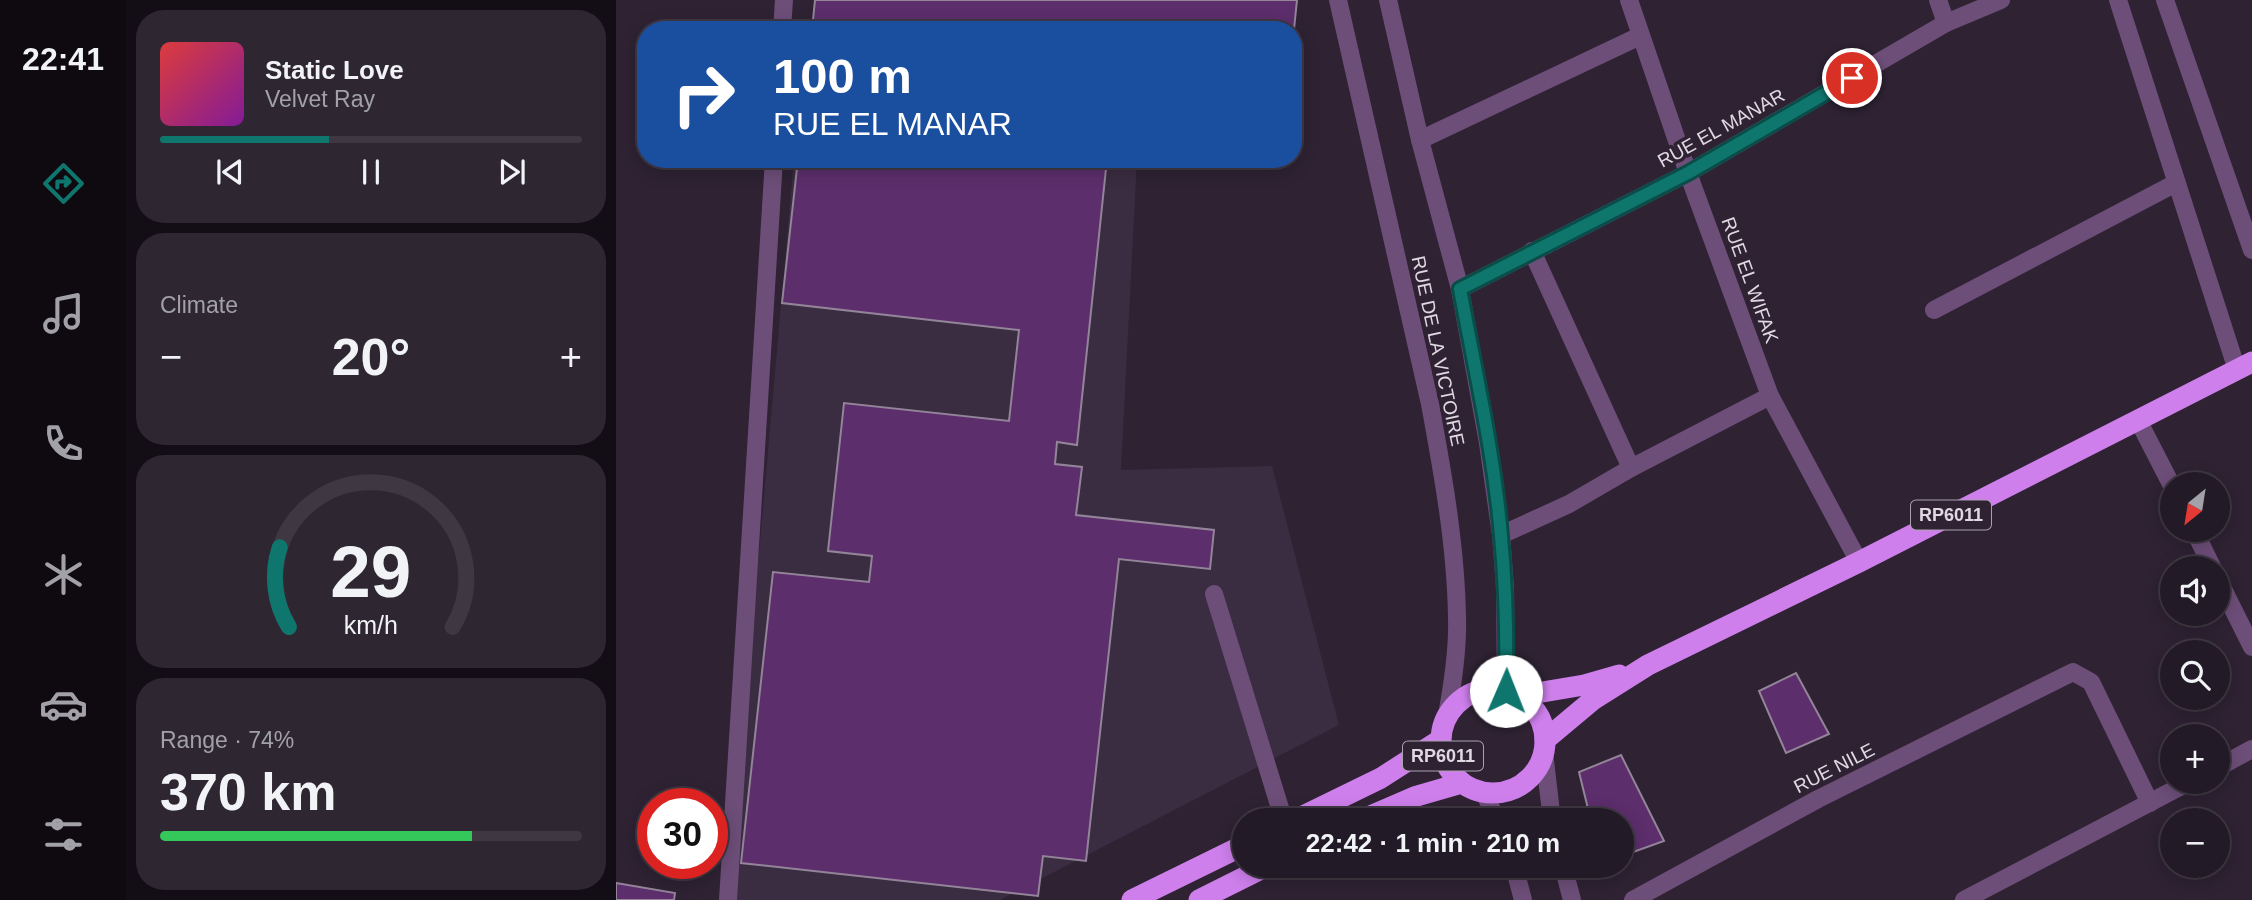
<!DOCTYPE html>
<meta charset="utf-8">
<style>
:root{--surface:#221a26;--page:#2e2732;--text:#f1f3f6;--muted:#a2a1a7;--line:#3f3843;--accent:#0f766e}
body{margin:0;font-family:Arial,sans-serif;background:var(--page);color:var(--text);height:100vh;display:flex;flex-direction:column;font-size:26px;white-space:nowrap}
*{box-sizing:border-box;margin:0}
p{font-size:23px;color:var(--muted)}
.icon{flex:none;width:38px;height:38px;fill:none;stroke:currentColor;stroke-width:2;stroke-linecap:round;stroke-linejoin:round}
.map{position:relative;flex:1;overflow:hidden}
.drawer{display:flex;flex-direction:column;gap:10px;padding:10px;background:#130e15;width:490px}
.drawer>*{flex:none}
.top-card{position:absolute;left:21px;top:21px;width:665px;height:147px;border-radius:28px;box-shadow:0 4px 18px #0003,0 0 0 2px var(--line);background:#1a4fa0;color:#fff;overflow:hidden}
.needle{width:46px;rotate:210deg}
.controls{position:absolute;left:1544px;top:472px;display:grid;gap:14px}
.controls a{display:grid;place-items:center;width:70px;height:70px;border-radius:50%;background:var(--surface);box-shadow:0 4px 18px #0003,0 0 0 2px var(--line);font-size:35px}
.speed{position:absolute;left:21px;top:788px;display:flex;gap:14px;font-size:35px;font-weight:700;text-align:center}
.speed>*{display:grid;place-content:center;width:91px;height:91px;border-radius:50%;background:var(--surface);box-shadow:0 4px 18px #0003,0 0 0 2px var(--line);line-height:1}
.speed .limit{border:10px solid #d22;background:#fff;color:#111}
.pin{position:absolute;display:grid;place-items:center;width:60px;height:60px;color:#fff;margin:-30px;border:4px solid #fff;border-radius:50%;box-shadow:0 2px 7px #0007}
.me{position:absolute;width:77px;margin:-38px;rotate:1deg;stroke-linejoin:round;filter:drop-shadow(0 0 5px #0008)}
.turn{display:flex;align-items:center;gap:24px;height:147px;padding:0 21px;font-size:32px}
.turn .icon{width:91px;height:91px;stroke-width:2.5}
.turn b{display:block;font-size:49px;line-height:60px}
.big{font-size:52px;font-weight:600;line-height:1.1}
.drawer .card{flex:1;display:flex;flex-direction:column;justify-content:center;gap:10px;min-width:0;padding:0 24px;border-radius:28px;background:var(--page)}
.drawer .dial{align-items:center;gap:0}
.dial svg{height:182px;overflow:visible;fill:none;stroke:var(--line);stroke-width:7;stroke-linecap:round;text-anchor:middle}
.dial text{fill:var(--text);stroke:none}
.song{display:flex;align-items:center;gap:21px}
.cover{width:84px;height:84px;border-radius:10px;background:linear-gradient(135deg,hsl(0 70% 55%),hsl(290 70% 35%))}
.played{height:7px;border-radius:4px;background:linear-gradient(90deg,var(--accent) 40%,var(--line) 40%)}
.keys{display:flex;justify-content:space-around;direction:ltr}
.heat{display:flex;justify-content:space-between;align-items:center;font-size:38px;direction:ltr}
.charge{height:10px;border-radius:5px;background:linear-gradient(90deg,#34c759 74%,var(--line) 0)}
.trip{position:absolute;left:616px;top:808px;width:402px;height:70px;border-radius:35px;background:var(--surface);box-shadow:0 4px 18px #0003,0 0 0 2px var(--line);font-weight:600;line-height:70px;text-align:center}
main{display:flex;flex:1;min-height:0}
.dock{display:flex;flex-direction:column;width:126px;justify-content:space-around;align-items:center;background:#0e0a0f;color:var(--muted)}
.dock .icon{width:49px;height:49px}
.dock .on{color:var(--accent)}
.dock b{font-size:32px;color:var(--text)}
.map>svg:first-child{display:block}
.built{fill:#3a2c41}
.building{fill:#5c2e6c;stroke:#938499;stroke-width:2}
.lines{fill:none;stroke-linecap:round;stroke-linejoin:round}
.minor{stroke:#6d4e79;stroke-width:18}
.highway{stroke:#ce7fec;stroke-width:21}
.route-casing{stroke:#0a4d48;stroke-width:18}
.route{stroke:#0f766e;stroke-width:12}
.labels{text-anchor:middle;dominant-baseline:central;stroke-width:7;stroke-linejoin:round;paint-order:stroke}
.shield{fill:#2e2233;stroke:#aba1ae;stroke-width:2}
.shield-label{font-size:18px;font-weight:bold;fill:#e0d8e3}
.street-label{font-size:19px;fill:#e0d8e3;stroke:#2e2233}
</style>
<main>
<nav class="dock">
<b>22:41</b>
<svg class="icon on" aria-label="directions" viewBox="0 0 24 24"><path d="M12 3l9 9-9 9-9-9zM9 14v-3h6M13 9l2 2-2 2"/></svg>
<svg class="icon" aria-label="music" viewBox="0 0 24 24"><path d="M9 18V5l10-2v13"/><circle cx="6" cy="18" r="3"/><circle cx="16" cy="16" r="3"/></svg>
<svg class="icon" aria-label="phone" viewBox="0 0 24 24"><path d="M5 4h4l2 5-3 2q2 4 5 5l2-3 5 2v4C11 20 4 13 5 4z"/></svg>
<svg class="icon" aria-label="climate" viewBox="0 0 24 24"><path d="M12 3v18M4 7l16 10M4 17L20 7"/></svg>
<svg class="icon" aria-label="car" viewBox="0 0 24 24"><path d="M5 17H2v-5l4-1 3-4h7l3 4 3 1v5h-3M9 17h6M6 11h13"/><circle cx="7" cy="17" r="2"/><circle cx="17" cy="17" r="2"/></svg>
<svg class="icon" aria-label="filters" viewBox="0 0 24 24"><path d="M4 7h16M4 17h16"/><circle cx="9" cy="7" r="2"/><circle cx="15" cy="17" r="2"/></svg>
</nav>
<section class="drawer">
<div class="card">
<div class="song"><i class="cover"></i><div><b>Static Love</b><p>Velvet Ray</p></div></div>
<div class="played"></div>
<div class="keys"><svg class="icon" aria-label="previous" viewBox="0 0 24 24"><path d="M18 5L8 12l10 7zM5 5v14"/></svg><svg class="icon" aria-label="pause" viewBox="0 0 24 24"><path d="M8 5v14M16 5v14"/></svg><svg class="icon" aria-label="next" viewBox="0 0 24 24"><path d="M6 5l10 7-10 7zM19 5v14"/></svg></div>
</div>
<div class="card"><p>Climate</p>
<div class="heat"><a>−</a><b class="big">20°</b><a>+</a></div>
</div>
<div class="card dial"><svg viewBox="0 0 100 80">
<path d="M14 69A42 42 0 1 1 86 69"/>
<path d="M14 69A42 42 0 0 1 10 34" stroke="#0f766e"/>
<text x="50" y="56" font-size="32" font-weight="700">29</text>
<text x="50" y="72" font-size="11">km/h</text>
</svg></div>
<div class="card"><p>Range · 74%</p><b class="big">370 km</b><div class="charge"></div></div>
</section>
<div class="map">
<svg width="1636" height="900" viewBox="0 0 1636 900">
<rect width="100%" height="100%" fill="#2e2233"/>
<polygon class="built" points="178,159 521,159 505,470 656,466 723,725 384,900 112,900"/>
<g class="building">
<polygon points="199,0 681,0 677,39 677,30 196,30"/>
<polygon points="182,159 491,159 461,445 441,442 439,464 466,467 460,515 598,530 594,569 503,559 470,861 427,856 422,896 125,863 157,572 253,582 256,556 212,551 228,403 393,421 403,330 166,303"/>
<polygon points="1180,673 1213,734 1170,753 1143,691"/>
<polygon points="1005,755 1048,841 1006,856 1006,821 975,821 963,772"/>
<polygon points="0,883 59,893 58,900 0,900"/>
</g>
<g class="lines">
<g class="minor">
<path d="M722,0l92,404c13,70 26,143 27,214 1,33 -4,65 -10,97"/>
<polyline points="772,0 804,140 844,289 872,443 885,535 889,587 890,691"/>
<polyline points="1013,0 1072,173 1154,396 1243,562"/>
<polyline points="1322,0 1330,23"/>
<polyline points="1502,0 1621,370"/>
<polyline points="1549,0 1636,250"/>
<polyline points="166,30 168,0"/>
<polyline points="804,140 1024,36"/>
<polyline points="916,251 1015,468"/>
<polyline points="844,289 1072,173 1330,23 1385,0"/>
<polyline points="1318,310 1560,183"/>
<polyline points="1522,420 1556,486"/>
<polyline points="1578,530 1597,569"/>
<polyline points="885,535 953,504 1015,468 1154,396"/>
<polyline points="1601,577 1636,647"/>
<polyline points="598,594 668,821"/>
<polyline points="928,752 936,821"/>
<polyline points="1601,768 1636,749"/>
<polyline points="868,792 881,821"/>
<polyline points="898,866 907,900"/>
<polyline points="947,866 956,900"/>
<polyline points="112,900 158,159"/>
<polyline points="1017,900 1202,799 1457,672 1475,682 1534,803"/>
<polyline points="1348,900 1573,782"/>
</g>
<g class="highway">
<circle cx="877" cy="741" r="52"/>
<polyline points="903,696 968,685 1003,675"/>
<polyline points="929,740 978,699 1032,665 1243,562 1636,362"/>
<polyline points="677,821 765,778 824,740"/>
<polyline points="743,821 801,796 846,783"/>
<polyline points="516,900 628,845"/>
<polyline points="583,900 651,866"/>
</g>
</g>
<g class="lines">
<g class="route-casing">
<path id="route" d="M890,691c1,-52 0,-103 -5,-155 -7,-83 -26,-166 -41,-247l228,-116 164,-95"/>
</g>
<use href="#route" class="route"/>
</g>
<g class="labels">
<g class="shield">
<rect x="1295" y="500.5" width="80" height="29" rx="5"/>
<rect x="787" y="741.5" width="80" height="29" rx="5"/>
</g>
<g class="shield-label">
<text x="1335" y="515">RP6011</text>
<text x="827" y="756">RP6011</text>
</g>
<g class="street-label">
<text transform="translate(1105 128) rotate(-29)">RUE EL MANAR</text>
<text transform="translate(1134 280) rotate(70)">RUE EL WIFAK</text>
<text transform="translate(822 351) rotate(78)">RUE DE LA VICTOIRE</text>
<text transform="translate(1218 768) rotate(-27)">RUE NILE</text>
</g>
</g>
</svg>
<div class="controls">
<a><svg class="needle" viewBox="-14 -14 28 28"><path d="M0-13l5 13h-10z" fill="#e53935"/><path d="M0 13l5-13h-10z" fill="#a2a1a7"/></svg></a>
<a><svg class="icon" aria-label="sound" viewBox="0 0 24 24"><path d="M4 9h4l5-4v14l-5-4H4zM17 9q2 3 0 6"/></svg></a>
<a><svg class="icon" aria-label="search" viewBox="0 0 24 24"><circle cx="10" cy="10" r="6"/><path d="M15 15l6 6"/></svg></a>
<a>+</a>
<a>−</a>
</div>
<div class="speed"><div class="limit">30</div></div>
<div class="pin" style="left:1236px;top:78px;background:#d93025"><svg class="icon" aria-label="arrive" viewBox="0 0 24 24"><path d="M6 21V4h12l-3 4 3 4H6"/></svg></div>
<svg class="me" style="left:890px;top:691px" viewBox="-20 -20 40 40"><circle r="19" fill="#fff"/><path d="M0-13L10 11 0 6-10 11z" fill="#0f766e"/></svg>
<div class="trip">22:42 · 1 min · 210 m</div>
<div class="top-card">
<div class="turn"><svg class="icon" aria-label="right" viewBox="0 0 24 24"><path d="M7 20v-9h11M14 6l5 5-5 5"/></svg><div><b>100 m</b>RUE EL MANAR</div></div>
</div>
</div>
</main>
